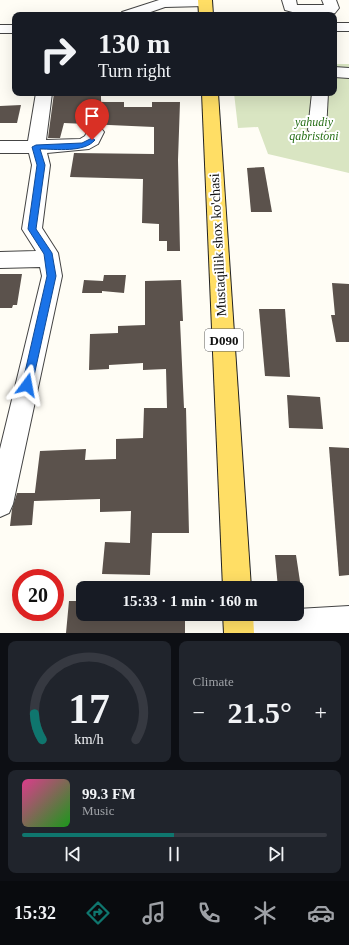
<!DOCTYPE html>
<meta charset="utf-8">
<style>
:root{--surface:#171b24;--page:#20242c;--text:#f1f3f6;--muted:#9ea1a6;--line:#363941;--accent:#0f766e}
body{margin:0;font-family:"Times New Roman",serif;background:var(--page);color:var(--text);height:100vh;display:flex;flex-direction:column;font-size:15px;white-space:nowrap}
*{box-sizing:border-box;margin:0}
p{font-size:13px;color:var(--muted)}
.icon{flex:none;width:22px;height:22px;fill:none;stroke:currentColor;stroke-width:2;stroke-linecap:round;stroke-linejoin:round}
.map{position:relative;height:633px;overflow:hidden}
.side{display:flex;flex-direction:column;gap:8px;padding:8px;background:#0d0f14;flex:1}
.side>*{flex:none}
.banner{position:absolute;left:12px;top:12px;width:325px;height:84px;border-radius:8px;box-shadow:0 4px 16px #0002;background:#171b24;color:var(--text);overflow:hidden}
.speed{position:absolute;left:12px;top:569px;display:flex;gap:8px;font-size:20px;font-weight:700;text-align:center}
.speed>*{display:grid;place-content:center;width:52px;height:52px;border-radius:50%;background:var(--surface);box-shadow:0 4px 16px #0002;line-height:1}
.speed .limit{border:6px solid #d22;background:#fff;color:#111}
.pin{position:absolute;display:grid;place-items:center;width:34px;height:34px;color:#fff;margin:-41px -17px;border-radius:50% 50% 50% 0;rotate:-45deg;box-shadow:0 0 4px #0007}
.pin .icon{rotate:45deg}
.me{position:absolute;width:44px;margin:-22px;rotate:13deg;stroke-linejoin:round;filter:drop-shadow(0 0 3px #0008)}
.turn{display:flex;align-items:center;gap:14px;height:84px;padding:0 20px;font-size:18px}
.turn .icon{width:52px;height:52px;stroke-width:2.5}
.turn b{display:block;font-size:28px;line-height:34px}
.big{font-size:30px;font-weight:700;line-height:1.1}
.side .tile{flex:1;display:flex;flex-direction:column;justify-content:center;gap:6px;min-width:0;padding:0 14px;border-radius:8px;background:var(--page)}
.side .dial{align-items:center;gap:0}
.dial svg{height:104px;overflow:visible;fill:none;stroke:var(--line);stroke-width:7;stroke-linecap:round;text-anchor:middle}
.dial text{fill:var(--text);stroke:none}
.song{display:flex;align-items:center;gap:12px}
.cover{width:48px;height:48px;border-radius:6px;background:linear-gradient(135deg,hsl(330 70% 55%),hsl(120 70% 35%))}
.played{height:4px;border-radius:2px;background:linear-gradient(90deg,var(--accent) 50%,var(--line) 50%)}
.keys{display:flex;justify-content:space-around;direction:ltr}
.heat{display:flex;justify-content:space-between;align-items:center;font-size:22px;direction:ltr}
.side .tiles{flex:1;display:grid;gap:8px;grid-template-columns:1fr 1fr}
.tile:last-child{grid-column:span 2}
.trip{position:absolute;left:76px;top:581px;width:228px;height:40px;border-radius:8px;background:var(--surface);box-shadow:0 4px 16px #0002;font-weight:700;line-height:40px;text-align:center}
.tabs{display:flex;height:64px;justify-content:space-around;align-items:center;background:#090b0e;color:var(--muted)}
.tabs .icon{width:28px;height:28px}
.tabs .on{color:var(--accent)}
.tabs b{font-size:18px;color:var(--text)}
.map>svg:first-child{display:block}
.cemetery{fill:#d9e5c2}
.building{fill:#5b524c}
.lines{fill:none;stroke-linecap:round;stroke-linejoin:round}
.minor-casing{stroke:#444;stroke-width:2}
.major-casing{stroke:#222;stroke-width:2}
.minor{fill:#fff;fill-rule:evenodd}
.major{fill:#ffde65;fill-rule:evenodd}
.route{fill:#1a73e8;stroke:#114b97}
.labels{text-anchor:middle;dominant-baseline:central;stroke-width:4;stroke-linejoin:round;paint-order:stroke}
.far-park-label{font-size:12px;font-style:italic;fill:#297019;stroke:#fff}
.shield{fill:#fff;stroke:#585858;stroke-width:1}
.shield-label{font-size:13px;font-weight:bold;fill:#111}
.street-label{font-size:14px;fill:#111;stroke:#fff}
</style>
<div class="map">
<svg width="349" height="633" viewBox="0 0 349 633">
<rect width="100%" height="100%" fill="#fffdf5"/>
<polygon class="cemetery" points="334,64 349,64 349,173 268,154 258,127 238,128 234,93 334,93"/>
<g class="building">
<polygon points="54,93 101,93 101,102 124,102 124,107 152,107 152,102 180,102 178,160 180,251 167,251 167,241 159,241 159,224 142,223 143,179 70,177 74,153 154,154 154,127 64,123 60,138 48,138"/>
<polygon points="21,105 17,123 0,123 0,106"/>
<polygon points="264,167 272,212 251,212 247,168"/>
<polygon points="0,274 22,274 17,305 13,305 12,308 0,308"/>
<polygon points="104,275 126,275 124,293 102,291 102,293 82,293 84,280 103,281"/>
<polygon points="181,280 183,321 180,321 184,408 186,408 189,533 152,533 150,575 102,574 105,542 130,543 131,511 100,512 100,499 34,501 32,525 10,526 12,509 17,493 35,493 34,500 40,451 86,449 85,460 116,459 116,439 143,438 144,408 167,408 166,369 143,370 143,363 109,365 109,369 89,370 90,334 118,333 118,326 145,325 145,281"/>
<polygon points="332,283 349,284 349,342 336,342 331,315 335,315"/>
<polygon points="259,309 285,309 290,377 265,376"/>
<polygon points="287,395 320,397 323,429 289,428"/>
<polygon points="329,447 349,448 349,575 339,576"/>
<polygon points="275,555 296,555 301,588 278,588"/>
<polygon points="69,601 83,601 83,614 185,614 185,633 66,633"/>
</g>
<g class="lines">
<g class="minor-casing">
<g id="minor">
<polygon points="159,0 211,0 212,2 210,5 205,6 165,7 142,15 120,15 122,12"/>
<polygon points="282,0 296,0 297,5 324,5 322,0 336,0 339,8 335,13 330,14 296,13 285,10"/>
<rect x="334" y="23" width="15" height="8"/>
<rect x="0" y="25" width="15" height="8"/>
<polygon points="334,67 349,68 349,78 334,77"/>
<polygon points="36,93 52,93 46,140 80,139 85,136 89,128 95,126 101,128 104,132 98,144 89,149 47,153 50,165 42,228 58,253 62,276 13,504 9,513 0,517 0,449 42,276 40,267 0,268 0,252 36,251 22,229 32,165 29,153 0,153 0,141 28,141"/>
<polygon points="312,93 328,93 326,130 323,134 317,136 311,134 308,130"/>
<polygon points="349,606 349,633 227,633 224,627 229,617 235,614 297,614 297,609"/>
</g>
</g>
<g class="major-casing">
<g id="major">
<polygon points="198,0 212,0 213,15 199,15"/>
<polygon points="202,93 218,93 251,588 223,588"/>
<polygon points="223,614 253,614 254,633 224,633"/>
</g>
</g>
<use href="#minor" class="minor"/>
<use href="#major" class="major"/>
</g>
<path class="route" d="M92,138l3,2c-11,13 -39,9 -55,9l5,16 -9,64 16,24 4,23 -24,109 -5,4 -5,-4 25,-109 -3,-22 -16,-25 9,-64 -5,-18 4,-2 46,-2z"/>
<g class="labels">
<g class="far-park-label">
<text x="314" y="122">yahudiy<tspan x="314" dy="14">qabristoni</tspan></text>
</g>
<rect class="shield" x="205" y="329" width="38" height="22" rx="3"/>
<g class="shield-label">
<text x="224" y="340">D090</text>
</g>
<g class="street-label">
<text transform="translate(218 245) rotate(-93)">Mustaqillik shox ko'chasi</text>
</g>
</g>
</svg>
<div class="speed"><div class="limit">20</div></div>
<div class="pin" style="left:92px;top:140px;background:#d93025"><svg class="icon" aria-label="arrive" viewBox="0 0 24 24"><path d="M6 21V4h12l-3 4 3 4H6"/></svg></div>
<svg class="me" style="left:27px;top:385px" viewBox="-20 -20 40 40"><path d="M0-17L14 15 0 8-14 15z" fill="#1a73e8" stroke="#fff" stroke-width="4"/></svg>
<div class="trip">15:33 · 1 min · 160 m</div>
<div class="banner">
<div class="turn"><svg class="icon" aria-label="right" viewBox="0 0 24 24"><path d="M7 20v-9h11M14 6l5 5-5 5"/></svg><div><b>130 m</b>Turn right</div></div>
</div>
</div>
<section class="side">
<div class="tiles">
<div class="tile dial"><svg viewBox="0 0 100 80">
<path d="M14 69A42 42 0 1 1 86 69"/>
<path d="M14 69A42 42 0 0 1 8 49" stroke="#0f766e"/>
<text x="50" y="56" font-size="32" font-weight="700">17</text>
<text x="50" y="72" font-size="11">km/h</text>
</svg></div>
<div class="tile"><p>Climate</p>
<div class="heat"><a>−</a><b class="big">21.5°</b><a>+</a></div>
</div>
<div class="tile">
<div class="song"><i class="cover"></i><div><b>99.3 FM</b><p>Music</p></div></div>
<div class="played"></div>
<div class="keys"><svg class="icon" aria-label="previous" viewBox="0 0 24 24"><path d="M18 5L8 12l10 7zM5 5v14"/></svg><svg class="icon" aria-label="pause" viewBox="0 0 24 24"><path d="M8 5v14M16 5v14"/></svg><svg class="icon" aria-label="next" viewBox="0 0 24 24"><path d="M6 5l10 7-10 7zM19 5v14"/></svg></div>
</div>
</div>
</section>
<nav class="tabs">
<b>15:32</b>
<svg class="icon on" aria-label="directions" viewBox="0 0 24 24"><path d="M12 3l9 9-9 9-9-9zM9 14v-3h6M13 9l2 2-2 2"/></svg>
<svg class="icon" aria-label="music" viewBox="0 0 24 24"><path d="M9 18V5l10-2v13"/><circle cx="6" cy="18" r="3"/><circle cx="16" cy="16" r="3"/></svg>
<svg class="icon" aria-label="phone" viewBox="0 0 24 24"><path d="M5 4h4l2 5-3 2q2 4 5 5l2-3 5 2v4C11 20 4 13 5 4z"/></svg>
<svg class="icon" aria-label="climate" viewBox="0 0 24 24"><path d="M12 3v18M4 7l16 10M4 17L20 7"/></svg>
<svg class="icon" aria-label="car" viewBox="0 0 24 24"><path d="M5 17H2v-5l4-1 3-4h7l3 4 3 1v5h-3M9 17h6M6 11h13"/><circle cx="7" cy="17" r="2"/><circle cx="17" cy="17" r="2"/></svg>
</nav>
